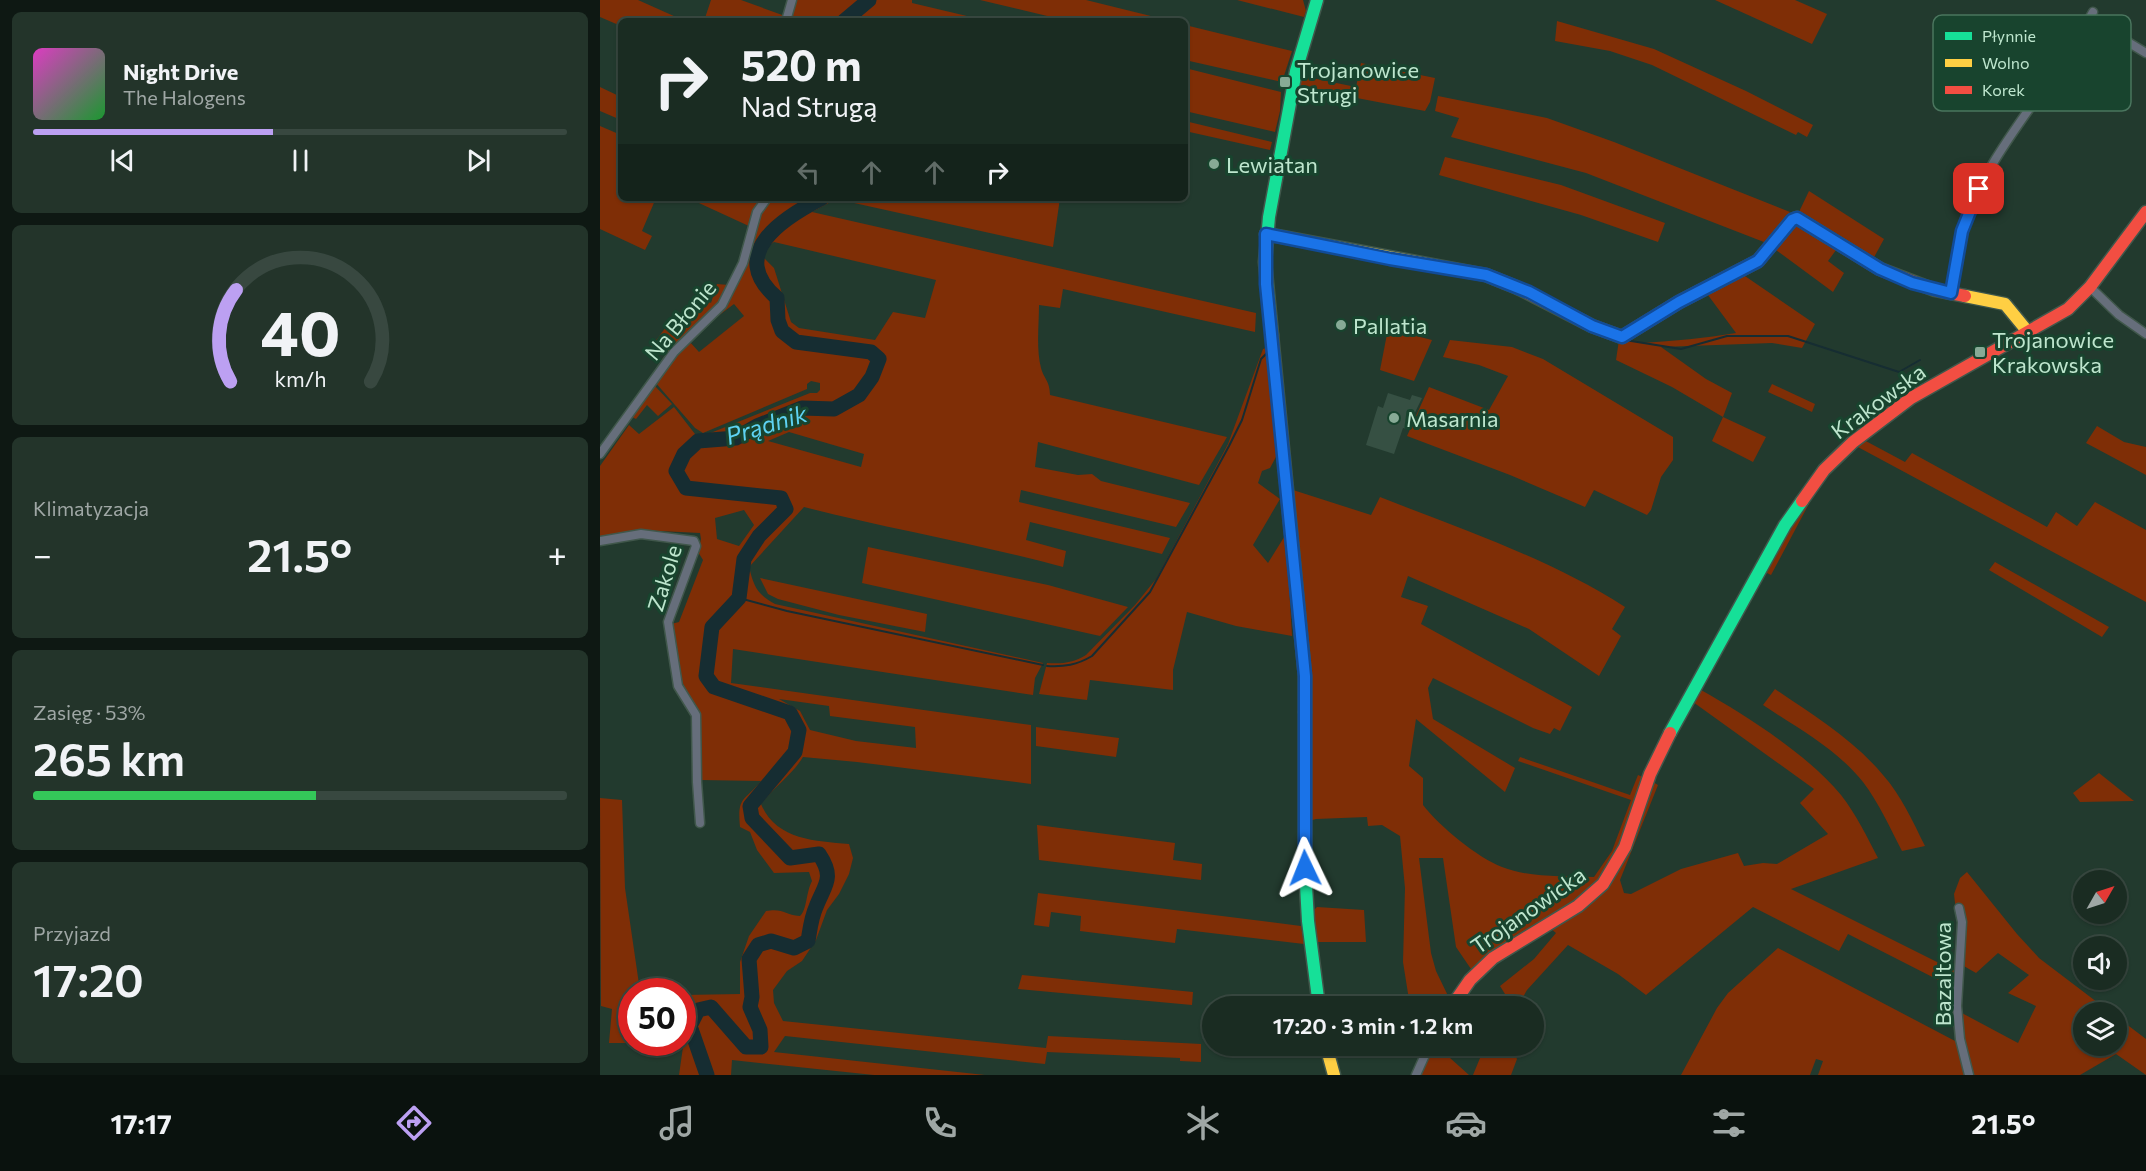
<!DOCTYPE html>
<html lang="pl">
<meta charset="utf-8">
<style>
:root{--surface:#1a2c22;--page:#23342a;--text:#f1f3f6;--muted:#9fa7a5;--line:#384840;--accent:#bca0f2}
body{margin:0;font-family:Commissioner,sans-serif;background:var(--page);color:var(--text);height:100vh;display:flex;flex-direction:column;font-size:22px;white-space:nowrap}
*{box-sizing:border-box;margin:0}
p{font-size:20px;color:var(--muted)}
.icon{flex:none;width:33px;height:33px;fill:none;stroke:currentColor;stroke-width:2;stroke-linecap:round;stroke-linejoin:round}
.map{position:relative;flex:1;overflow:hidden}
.panel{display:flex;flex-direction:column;gap:12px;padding:12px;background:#0e1813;width:600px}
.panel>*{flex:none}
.hud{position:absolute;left:18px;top:18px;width:570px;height:183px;border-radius:9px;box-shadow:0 2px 4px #0004,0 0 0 2px var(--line);background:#1a2c22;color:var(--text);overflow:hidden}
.needle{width:39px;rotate:51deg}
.buttons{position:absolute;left:1473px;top:870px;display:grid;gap:12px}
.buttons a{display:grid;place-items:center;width:54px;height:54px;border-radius:50%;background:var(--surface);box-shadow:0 2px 4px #0004,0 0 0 2px var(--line);font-size:30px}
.speed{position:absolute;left:18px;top:978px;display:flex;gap:12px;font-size:30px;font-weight:700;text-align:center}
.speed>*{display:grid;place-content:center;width:78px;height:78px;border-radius:50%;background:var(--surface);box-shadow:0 2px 4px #0004,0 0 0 2px var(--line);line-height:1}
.speed .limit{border:9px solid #d22;background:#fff;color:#111}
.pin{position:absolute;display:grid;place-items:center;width:51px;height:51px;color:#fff;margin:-26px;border-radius:12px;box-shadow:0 3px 9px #0006}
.me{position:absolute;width:66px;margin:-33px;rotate:358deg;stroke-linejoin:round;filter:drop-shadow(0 0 4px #0008)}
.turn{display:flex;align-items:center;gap:21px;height:126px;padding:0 24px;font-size:27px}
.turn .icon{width:78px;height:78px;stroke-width:2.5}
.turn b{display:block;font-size:42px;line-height:51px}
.lanes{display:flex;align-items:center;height:57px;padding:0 24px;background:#0003;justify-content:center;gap:30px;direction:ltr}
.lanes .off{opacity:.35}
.big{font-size:45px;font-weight:600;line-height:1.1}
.panel .widget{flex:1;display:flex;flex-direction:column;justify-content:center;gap:9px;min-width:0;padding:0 21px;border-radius:9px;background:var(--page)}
.panel .dial{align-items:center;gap:0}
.dial svg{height:156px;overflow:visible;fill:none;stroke:var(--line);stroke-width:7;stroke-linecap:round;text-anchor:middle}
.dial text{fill:var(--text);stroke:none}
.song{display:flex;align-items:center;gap:18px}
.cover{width:72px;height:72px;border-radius:9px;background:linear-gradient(135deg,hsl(310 70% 55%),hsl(130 70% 35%))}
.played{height:6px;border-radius:3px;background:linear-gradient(90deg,var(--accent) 45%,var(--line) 45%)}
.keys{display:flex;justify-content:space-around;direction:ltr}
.heat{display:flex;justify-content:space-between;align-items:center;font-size:33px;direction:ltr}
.charge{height:9px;border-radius:4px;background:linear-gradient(90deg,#34c759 53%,var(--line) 0)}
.trip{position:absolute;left:602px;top:996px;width:342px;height:60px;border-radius:30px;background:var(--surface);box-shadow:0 2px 4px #0004,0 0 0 2px var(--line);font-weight:600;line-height:60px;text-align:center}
.tab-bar{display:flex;height:96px;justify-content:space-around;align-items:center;background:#0a120e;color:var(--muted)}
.tab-bar .icon{width:42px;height:42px}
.tab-bar .active{color:var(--accent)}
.tab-bar b{font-size:27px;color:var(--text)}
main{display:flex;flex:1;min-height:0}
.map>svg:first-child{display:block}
.green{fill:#7f2e06;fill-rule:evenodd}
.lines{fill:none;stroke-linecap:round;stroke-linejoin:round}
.stream{stroke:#162d32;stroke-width:2}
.river{stroke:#162d32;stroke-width:15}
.building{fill:#365043}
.street-casing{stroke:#40574b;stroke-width:11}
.fast-casing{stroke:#40574b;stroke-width:15}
.slow-casing{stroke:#40574b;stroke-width:15}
.jam-casing{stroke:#40574b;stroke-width:15}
.street{stroke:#666e7b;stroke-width:8}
.fast{stroke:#16e098;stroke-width:12}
.slow{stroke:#ffcf43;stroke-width:12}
.jam{stroke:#f24e42;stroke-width:12}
.route-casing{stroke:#114b97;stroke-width:15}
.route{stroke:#1a73e8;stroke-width:10}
.poi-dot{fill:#87aa96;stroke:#18442e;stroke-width:2}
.labels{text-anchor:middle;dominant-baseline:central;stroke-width:6;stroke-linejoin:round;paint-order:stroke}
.poi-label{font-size:22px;fill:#bee6ce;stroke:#18442e;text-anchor:start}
.street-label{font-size:22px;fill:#bee6ce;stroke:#18442e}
.water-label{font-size:24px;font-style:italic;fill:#5ed2f2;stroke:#18442e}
.key{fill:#18442e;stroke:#4a755e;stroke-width:1.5}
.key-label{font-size:16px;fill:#bee6ce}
</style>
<main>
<section class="panel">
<div class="widget">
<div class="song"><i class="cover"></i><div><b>Night Drive</b><p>The Halogens</p></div></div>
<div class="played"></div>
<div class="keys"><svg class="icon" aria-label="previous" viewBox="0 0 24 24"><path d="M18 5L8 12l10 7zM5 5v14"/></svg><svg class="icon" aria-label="pause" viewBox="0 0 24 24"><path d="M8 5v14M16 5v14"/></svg><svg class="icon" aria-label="next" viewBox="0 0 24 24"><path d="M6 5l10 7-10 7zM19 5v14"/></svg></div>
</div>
<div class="widget dial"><svg viewBox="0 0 100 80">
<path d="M14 69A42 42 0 1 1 86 69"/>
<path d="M14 69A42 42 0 0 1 17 22" stroke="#bca0f2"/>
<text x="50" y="56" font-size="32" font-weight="700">40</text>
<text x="50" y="72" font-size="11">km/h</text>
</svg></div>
<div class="widget"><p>Klimatyzacja</p>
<div class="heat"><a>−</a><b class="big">21.5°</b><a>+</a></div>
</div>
<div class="widget"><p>Zasięg · 53%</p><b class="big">265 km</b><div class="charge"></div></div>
<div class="widget"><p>Przyjazd</p><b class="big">17:20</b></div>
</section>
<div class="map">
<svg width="1546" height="1075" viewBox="0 0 1546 1075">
<rect width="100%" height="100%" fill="#223a2e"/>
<g class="green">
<polygon points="0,0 38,0 85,21 21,21 21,26 0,17"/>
<polygon points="111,0 141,0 185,16 184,21 104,21"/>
<polygon points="195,0 312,0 312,3 388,21 189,21"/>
<polygon points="380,0 486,0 571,21 468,21"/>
<polygon points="637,0 703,0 706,11 704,17"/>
<polygon points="1115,0 1195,0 1227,14 1212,44"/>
<polygon points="957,21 1054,49 1146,91 1213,125 1207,137 1198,132 1196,135 1052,65 1010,51 955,41"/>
<polygon points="585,25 692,51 682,82 585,60"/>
<polygon points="761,63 835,78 830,102 825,111 699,87 702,76 756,87"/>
<polygon points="585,68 681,92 680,111 675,132 585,111"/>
<polygon points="0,87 21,97 21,120 0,111"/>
<polygon points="838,96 947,118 1014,142 1190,212 1169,244 986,173 851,137 859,118 835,111"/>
<polygon points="585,121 672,142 670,150 585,131"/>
<polygon points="0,126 21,135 21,198 56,198 42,231 52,236 45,250 0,229"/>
<polygon points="845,157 961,185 1065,223 1058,242 981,215 839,175"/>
<polygon points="1209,191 1284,239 1272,261 1198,214"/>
<polygon points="88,198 163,198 151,227"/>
<path d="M175,198h285l-7,49 -217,-48 -24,13 444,101 -1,19 -192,-43 -3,19 -21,-3c0,20 -3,43 2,63 3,11 9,13 9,27l177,42 -28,48 -161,-43 -3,25 43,8 14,-1 9,7 89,22 -14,24 -155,-37 -2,12 151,36 -8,16 -132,-32 -4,18 40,11 -3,16c-85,-23 -173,-38 -259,-60l-55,60c5,20 8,27 26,37l268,59 -8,15 -2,17 -300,-46 -2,34 300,42v59l-174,-22 -54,-5c-11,18 -29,30 -42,47 15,36 54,37 88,40l4,14 -4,16 -10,20 -12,16 -11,30 -14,21 -15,10 -14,19 1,13 9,18 263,27 2,-12 153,8v18l-21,-1v-3l-133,-6 -2,12 -260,-28 -11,16 211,23h-111l-142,-15 -1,15h-52l4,-28v-52l57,-1v-32l9,-26 17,-25c18,-3 18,4 34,5 7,-6 6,-24 12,-35l-3,-9 -35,1 -17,-23 -7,-18 -10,-5c-3,-31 4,-25 21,-46l-61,-1 -1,-64 -17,-34 -11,-58 8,-2 24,-62 -5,-8 3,-13 -1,-6 -60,-3 -40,7v-71l29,-41 10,9 35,-27 21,27 8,2 107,-43h7l3,-3v-7l-9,-2 -4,3v5l-104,44 -8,-5 -40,-46 22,-29 12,-12 10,11 45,-36 -10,-12 -20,15 15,-21 33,-86 8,-11zM174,242l162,38 -11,38 -32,-6 -18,28 -76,-12 -8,-6 -17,-54 -11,-11 4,-10zM189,432l75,22 -3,13 -93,-26zM144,510l10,15 -15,21 -22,-7 -2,-21zM179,699l50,7 1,10 85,11 1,21 -60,-7 -46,-11 -10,-19z"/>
<polygon points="1193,222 1239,246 1228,261 1244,273 1233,292 1172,247"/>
<path d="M1142,274l73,50 -13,24 -30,-5 -111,4 45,32 26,14 -9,24 43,20 -13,25 -41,-21 11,-24 -51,-30 -56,-27 3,-20c8,-2 15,3 23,3 32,-2 63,-5 94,-10l-31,-42z"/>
<polygon points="117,284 129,285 118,303 71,349 67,355 51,347 69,323 84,328 92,318 100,296 111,303"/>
<polygon points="788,329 832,340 814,381 780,370"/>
<polygon points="850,340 912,347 943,359 1073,437 1073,460 1061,477 1051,510 1047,515 994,490 985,507 910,475 807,436 829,387 889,410 908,376 879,365 843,357"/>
<path d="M666,348l11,107 -7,13 -8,3 -4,12 22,16 -27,46 15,18 18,-29 6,102 -56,-10 -49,-14 -14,58v20l-83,-10 -3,20 -48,-6 8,-31c15,1 26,0 39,-8l49,-50 21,-26 72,-135 35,-95z"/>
<polygon points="1172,384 1215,404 1212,412 1168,392"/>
<polygon points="54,385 72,404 58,416 47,405 36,419 30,416"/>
<polygon points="1497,426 1524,442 1546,447 1546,475 1486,443"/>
<polygon points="1262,439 1305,462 1312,453 1447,527 1456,512 1477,526 1495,502 1546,530 1546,602 1256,446"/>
<path d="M693,490l78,25 9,-18c83,33 169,61 245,110l-13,22 9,7 -22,40 -70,-47 -121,-53 -7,21 27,9 -7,18 151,83 -12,24 -6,-3 -4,6 -17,-6 -100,-50 -5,10 5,31 82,49 -10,24 -89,-73 -7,47 14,12v27c16,21 55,53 79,62 28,11 62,9 92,10l18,-26 19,-51 -113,-39 2,-4 110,38 8,-20 7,3 -30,82 -20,26 -124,83 -15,-22 -13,-89h-24l12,95 5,18 14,29 -4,6h-36l-7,-44 2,-74 -5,-52 -18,-11 -14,1 -1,-9 -51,2 -7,2z"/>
<polygon points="1208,498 1211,500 1171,575 1163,571"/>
<polygon points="268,547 448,585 528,607 500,636 262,583"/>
<polygon points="1395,562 1509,627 1502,637 1389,570"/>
<polygon points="160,578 327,614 325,632 239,615 178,599 168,594"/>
<path d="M1175,689c38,26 78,50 108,86 18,20 30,47 42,71l-23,5c-12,-23 -23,-48 -39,-69 -26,-33 -66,-54 -100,-77z"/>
<path d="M1101,690c46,26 106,64 140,105 15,19 26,42 37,63l-87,31 166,83 -1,17 -108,-55 -9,17 -86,-44 -107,88 -28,-21 -50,-29 -41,45 -9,16h-19l6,-12 -5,-8 34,-27 22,-26 -6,-5 75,-69 28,-77 5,3 -38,95 4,13 7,1 50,-25 57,-16 6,13 19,-3 14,1 51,-30 -28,-31 14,-14 -121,-87z"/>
<polygon points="436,727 519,738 516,757 436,746"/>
<polygon points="1499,773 1534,801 1480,802 1473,793"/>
<polygon points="0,798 22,800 25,888 40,991 32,992 32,1042 46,1043 9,1043 12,1009 1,1006"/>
<polygon points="437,825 575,843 573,860 602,864 601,880 439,860"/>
<polygon points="1367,872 1417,934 1439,958 1510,1012 1484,1012 1484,1046 1516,1046 1517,1017 1546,1039 1546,1075 1516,1054 1480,1075 1372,1075 1367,1061 1360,1012 1418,1043 1436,1006 1408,993 1429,975 1398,953 1376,973 1362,965 1354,894 1360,878"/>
<polygon points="438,893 701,926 704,944 577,929 575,943 480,931 481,916 451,912 449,927 434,925"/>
<polygon points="717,907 764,910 766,942 717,942 712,912"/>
<polygon points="1178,948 1357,1042 1366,1075 1218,1075 1223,1061 1216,1059 1210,1075 1081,1075 1117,1008 1128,993"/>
<polygon points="422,975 593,992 592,1005 418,989"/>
<polygon points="836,1046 842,1046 840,1049 869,1075 820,1075"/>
<polygon points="885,1046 910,1046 917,1059 911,1075 873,1075"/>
</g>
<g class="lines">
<g class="stream">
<polyline points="1025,340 1081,349 1127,336 1188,336 1299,372 1320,360"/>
<polyline points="139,598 187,611 443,665"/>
<path d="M447,666c17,1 30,-1 45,-10l58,-64 79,-146 13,-26 19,-61 6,-6"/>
</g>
<g class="river">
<polyline points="244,21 269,0"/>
<path d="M107,1075l-17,-49 8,-16 13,-3 35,40h15l-1,-17 -10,-23 2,-10 -3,-38 9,-14 13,-4 23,7 14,-7c2,-11 3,-23 8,-34 9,-23 19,-29 3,-53l-29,4 -38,-40 -2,-12 45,-54 4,-22 -9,-17 -76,-26 -8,-11 6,-49 27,-29 5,-39 15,-23 27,-27 -5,-11 -95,-10 -10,-17 8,-17 14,-13 38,-3 21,-12 45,-18 32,1 25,-14 13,-18 7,-18 -8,-7 -75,-10 -14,-11 -4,-11 -1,-22c-51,-44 6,-80 45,-100"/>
</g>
</g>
<polygon class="building" points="788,393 810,400 812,395 822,398 807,429 803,428 794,454 766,445 778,406 783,408"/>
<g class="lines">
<g class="street-casing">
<g id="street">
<polyline points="186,21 192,0"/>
<polyline points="1521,38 1546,53"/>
<polyline points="1490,287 1519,315 1546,334"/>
<path d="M1351,293c3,-21 5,-44 11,-64 27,-81 91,-142 131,-217"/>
<polyline points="0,454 74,352 122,305 143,263 157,212 167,198"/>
<polyline points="0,541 41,534 94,541 96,546 68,622 78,686 96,715 97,782 100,823"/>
<polyline points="1359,908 1362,922 1357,1006 1360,1039 1369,1075"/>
<polyline points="816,1075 829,1046"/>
</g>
</g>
<g class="fast-casing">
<g id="fast">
<polyline points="672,335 665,262 669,217 696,71 717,0"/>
<polyline points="705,712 705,868 708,921 719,1006"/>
<polyline points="1070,733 1185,525 1202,501"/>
</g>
</g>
<g class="slow-casing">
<g id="slow">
<polyline points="666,234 886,275 918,288"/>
<polyline points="1365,296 1405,304 1428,332"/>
<polyline points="726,1046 734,1075"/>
</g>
</g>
<g class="jam-casing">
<g id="jam">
<polyline points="918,288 992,326 1022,337 1079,302 1158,261 1192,220 1197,218 1280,269 1335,290 1365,296"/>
<polyline points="672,335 705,676 705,712"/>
<polyline points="1202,501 1224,470 1253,442 1311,398 1468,309 1490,287 1546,212"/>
<polyline points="852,1006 870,980 893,958 978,906 1003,884 1025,847 1050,774 1070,733"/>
</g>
</g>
<use href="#street" class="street"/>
<use href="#fast" class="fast"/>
<use href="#slow" class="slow"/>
<use href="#jam" class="jam"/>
</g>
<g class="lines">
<g class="route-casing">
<polyline id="route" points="705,868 705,676 666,284 666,234 790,259 886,275 929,292 992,326 1022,337 1079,302 1158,261 1192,220 1197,218 1280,269 1312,283 1351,293 1362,231 1379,189"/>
</g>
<use href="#route" class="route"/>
</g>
<g class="poi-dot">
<rect x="679" y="76" width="12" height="12" rx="3"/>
<circle cx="614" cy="164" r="6"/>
<circle cx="741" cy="325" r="6"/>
<rect x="1374" y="346" width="12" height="12" rx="3"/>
<circle cx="794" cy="418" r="6"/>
</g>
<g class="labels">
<g class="poi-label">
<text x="697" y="69">Trojanowice<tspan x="697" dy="25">Strugi</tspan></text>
<text x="626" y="164">Lewiatan</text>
<text x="753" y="325">Pallatia</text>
<text x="1392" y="339">Trojanowice<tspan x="1392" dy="25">Krakowska</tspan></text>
<text x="806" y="418">Masarnia</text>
</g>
<g class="street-label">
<text transform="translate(80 320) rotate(-50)">Na Błonie</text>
<text transform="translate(1278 401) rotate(-36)">Krakowska</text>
<text transform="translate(64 578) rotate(-73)">Zakole</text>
<text transform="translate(928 910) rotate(-35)">Trojanowicka</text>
<text transform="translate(1342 974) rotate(-90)">Bazaltowa</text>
</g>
<g class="water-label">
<text transform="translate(166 424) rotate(-17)">Prądnik</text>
</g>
</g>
<rect x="1333" y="15" width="198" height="96" rx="9" class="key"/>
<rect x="1345" y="32" width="27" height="8" fill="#16e098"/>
<rect x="1345" y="59" width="27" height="8" fill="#ffcf43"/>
<rect x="1345" y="86" width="27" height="8" fill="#f24e42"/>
<g class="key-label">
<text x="1382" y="42">Płynnie</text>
<text x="1382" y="69">Wolno</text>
<text x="1382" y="96">Korek</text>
</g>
</svg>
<div class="buttons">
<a><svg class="needle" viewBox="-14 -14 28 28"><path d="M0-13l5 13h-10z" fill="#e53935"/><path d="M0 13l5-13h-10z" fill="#9fa7a5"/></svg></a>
<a><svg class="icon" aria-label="sound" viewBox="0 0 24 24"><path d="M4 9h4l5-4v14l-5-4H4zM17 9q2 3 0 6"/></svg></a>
<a><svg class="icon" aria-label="layers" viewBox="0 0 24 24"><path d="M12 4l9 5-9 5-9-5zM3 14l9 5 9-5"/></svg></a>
</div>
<div class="speed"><div class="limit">50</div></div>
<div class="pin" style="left:1379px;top:189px;background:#d93025"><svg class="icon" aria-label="arrive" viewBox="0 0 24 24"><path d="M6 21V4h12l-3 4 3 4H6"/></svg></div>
<svg class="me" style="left:705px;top:868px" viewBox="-20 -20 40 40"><path d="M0-17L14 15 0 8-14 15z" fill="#1a73e8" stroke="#fff" stroke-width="4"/></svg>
<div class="trip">17:20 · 3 min · 1.2 km</div>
<div class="hud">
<div class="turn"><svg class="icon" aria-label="right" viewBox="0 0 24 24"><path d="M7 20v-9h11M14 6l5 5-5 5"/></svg><div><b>520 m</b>Nad Strugą</div></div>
<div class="lanes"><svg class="icon off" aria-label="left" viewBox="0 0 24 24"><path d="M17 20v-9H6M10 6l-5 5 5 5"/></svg><svg class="icon off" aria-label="ahead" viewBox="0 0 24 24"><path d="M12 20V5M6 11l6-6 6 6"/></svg><svg class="icon off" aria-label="ahead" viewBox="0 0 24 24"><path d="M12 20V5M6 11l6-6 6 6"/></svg><svg class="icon" aria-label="right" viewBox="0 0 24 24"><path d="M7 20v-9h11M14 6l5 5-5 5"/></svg></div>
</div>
</div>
</main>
<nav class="tab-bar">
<b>17:17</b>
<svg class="icon active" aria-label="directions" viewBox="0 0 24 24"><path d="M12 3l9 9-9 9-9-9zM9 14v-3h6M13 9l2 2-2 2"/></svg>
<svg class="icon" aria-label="music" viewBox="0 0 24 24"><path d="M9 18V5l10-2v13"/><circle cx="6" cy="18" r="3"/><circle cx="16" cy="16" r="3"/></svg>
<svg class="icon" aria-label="phone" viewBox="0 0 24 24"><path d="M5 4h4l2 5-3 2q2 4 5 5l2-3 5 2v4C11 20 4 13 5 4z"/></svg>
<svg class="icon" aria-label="climate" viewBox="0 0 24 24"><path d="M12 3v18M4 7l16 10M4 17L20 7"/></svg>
<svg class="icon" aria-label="car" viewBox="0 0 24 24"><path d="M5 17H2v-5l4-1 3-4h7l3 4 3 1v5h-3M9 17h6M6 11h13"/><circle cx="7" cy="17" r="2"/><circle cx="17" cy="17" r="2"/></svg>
<svg class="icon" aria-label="filters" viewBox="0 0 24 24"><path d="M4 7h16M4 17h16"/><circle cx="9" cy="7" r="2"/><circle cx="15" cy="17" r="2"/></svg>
<b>21.5°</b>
</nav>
